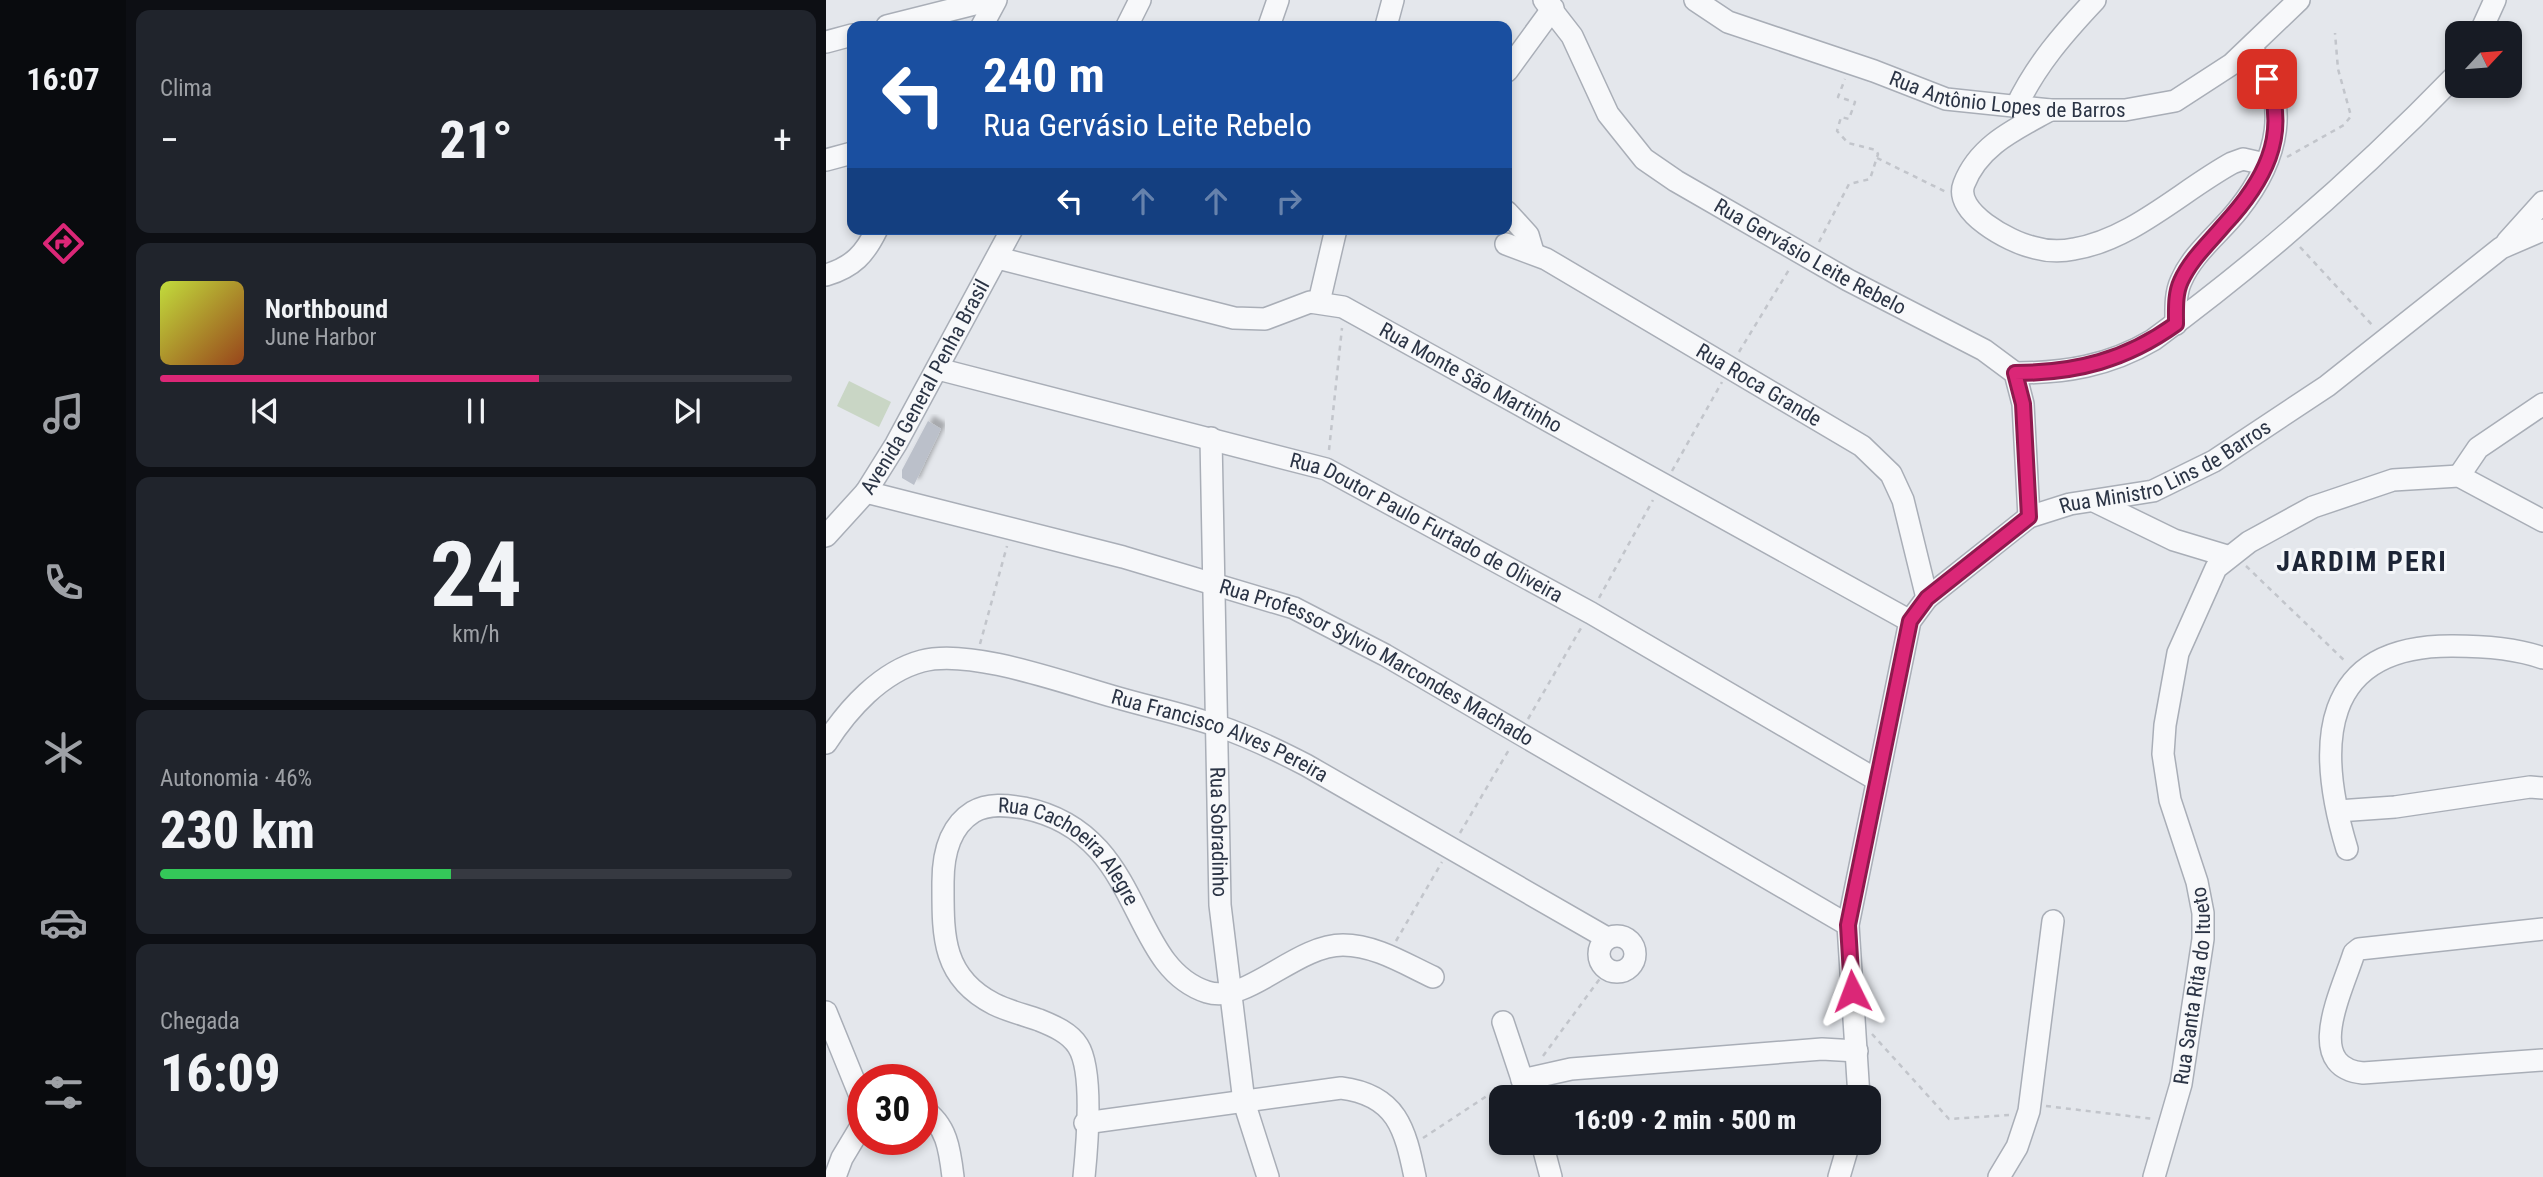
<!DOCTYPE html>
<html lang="pt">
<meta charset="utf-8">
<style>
:root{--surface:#171b24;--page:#20242c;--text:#f1f3f6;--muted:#9ea1a6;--line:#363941;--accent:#db2777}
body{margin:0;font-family:"Roboto Condensed",sans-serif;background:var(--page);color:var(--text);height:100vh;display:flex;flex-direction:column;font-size:26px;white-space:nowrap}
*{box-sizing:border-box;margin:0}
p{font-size:23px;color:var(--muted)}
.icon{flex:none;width:38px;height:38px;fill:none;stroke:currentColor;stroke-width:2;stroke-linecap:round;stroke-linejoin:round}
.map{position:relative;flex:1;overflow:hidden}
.panel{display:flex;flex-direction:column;gap:10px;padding:10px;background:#0d0f14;width:700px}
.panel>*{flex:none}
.top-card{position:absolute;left:21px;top:21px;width:665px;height:214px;border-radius:14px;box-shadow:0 4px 10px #0003;background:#1a4fa0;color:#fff;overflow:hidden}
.needle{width:46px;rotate:64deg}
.buttons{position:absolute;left:1619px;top:21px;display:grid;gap:14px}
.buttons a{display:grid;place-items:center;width:77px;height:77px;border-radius:14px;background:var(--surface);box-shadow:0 4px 10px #0003;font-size:35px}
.speed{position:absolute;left:21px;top:1064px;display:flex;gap:14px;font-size:35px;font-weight:700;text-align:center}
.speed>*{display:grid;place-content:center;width:91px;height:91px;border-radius:50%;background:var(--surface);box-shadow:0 4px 10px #0003;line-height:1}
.speed .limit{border:10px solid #d22;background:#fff;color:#111}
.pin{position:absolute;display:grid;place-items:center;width:60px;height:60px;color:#fff;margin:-30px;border-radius:14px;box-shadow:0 4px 10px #0006}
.me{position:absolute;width:77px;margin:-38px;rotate:357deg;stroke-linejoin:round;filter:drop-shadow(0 0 5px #0008)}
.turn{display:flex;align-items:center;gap:24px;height:147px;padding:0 21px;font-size:32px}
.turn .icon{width:91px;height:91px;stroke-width:2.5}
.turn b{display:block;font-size:49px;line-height:60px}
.lanes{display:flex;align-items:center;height:66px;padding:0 21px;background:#0003;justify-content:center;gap:35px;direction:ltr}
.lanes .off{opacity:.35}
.big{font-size:52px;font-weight:800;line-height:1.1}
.panel .card{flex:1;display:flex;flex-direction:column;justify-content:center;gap:10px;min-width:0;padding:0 24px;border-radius:14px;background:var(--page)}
.panel .dial{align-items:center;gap:0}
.dial b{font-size:91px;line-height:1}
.song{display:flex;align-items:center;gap:21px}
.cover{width:84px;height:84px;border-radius:10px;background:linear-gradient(135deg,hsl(70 70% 55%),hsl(20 70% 35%))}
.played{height:7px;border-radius:4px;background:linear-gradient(90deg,var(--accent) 60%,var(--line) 60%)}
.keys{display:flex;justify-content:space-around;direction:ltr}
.heat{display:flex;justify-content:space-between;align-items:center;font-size:38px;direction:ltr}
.charge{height:10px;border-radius:5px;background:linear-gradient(90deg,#34c759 46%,var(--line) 0)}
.trip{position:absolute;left:663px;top:1085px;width:392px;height:70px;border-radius:14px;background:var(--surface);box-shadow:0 4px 10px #0003;font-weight:800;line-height:70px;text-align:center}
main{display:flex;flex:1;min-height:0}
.tab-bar{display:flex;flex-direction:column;width:126px;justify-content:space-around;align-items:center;background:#090b0e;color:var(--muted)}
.tab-bar .icon{width:49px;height:49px}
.tab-bar .on{color:var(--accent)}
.tab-bar b{font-size:32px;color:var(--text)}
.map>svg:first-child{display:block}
.grass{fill:#c9d6c5}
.building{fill:#bbc0ca;filter:url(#shadow)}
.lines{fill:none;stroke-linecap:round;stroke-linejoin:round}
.minor-casing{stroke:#a9aeb7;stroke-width:24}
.path{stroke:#c2c5cb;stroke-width:2.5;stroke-dasharray:5 5;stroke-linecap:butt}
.minor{stroke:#f7f8fa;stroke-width:21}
.route-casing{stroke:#8e194d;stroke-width:18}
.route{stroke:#db2777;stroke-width:12}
.labels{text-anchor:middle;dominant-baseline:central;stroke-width:6;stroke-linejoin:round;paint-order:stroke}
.street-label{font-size:21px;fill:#2b3445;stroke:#f4f6f9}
.district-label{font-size:28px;font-weight:bold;letter-spacing:2px;fill:#1d2536;stroke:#f4f6f9}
</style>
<main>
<nav class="tab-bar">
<b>16:07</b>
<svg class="icon on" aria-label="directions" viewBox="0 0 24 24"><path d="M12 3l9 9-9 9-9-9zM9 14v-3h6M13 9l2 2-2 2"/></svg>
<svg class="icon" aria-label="music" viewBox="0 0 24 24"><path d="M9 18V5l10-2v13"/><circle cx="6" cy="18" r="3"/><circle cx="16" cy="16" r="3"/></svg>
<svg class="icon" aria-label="phone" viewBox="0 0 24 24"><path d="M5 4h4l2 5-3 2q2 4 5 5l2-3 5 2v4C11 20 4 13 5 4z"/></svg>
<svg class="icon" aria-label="climate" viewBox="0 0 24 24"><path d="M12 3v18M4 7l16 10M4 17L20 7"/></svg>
<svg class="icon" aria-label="car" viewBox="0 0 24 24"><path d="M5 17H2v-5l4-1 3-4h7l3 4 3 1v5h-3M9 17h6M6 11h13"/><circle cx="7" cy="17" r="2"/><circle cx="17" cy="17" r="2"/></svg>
<svg class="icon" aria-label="filters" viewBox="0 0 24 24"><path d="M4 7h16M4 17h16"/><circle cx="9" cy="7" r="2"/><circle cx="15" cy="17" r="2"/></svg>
</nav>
<section class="panel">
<div class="card"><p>Clima</p>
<div class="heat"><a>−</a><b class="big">21°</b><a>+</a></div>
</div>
<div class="card">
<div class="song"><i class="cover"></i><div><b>Northbound</b><p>June Harbor</p></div></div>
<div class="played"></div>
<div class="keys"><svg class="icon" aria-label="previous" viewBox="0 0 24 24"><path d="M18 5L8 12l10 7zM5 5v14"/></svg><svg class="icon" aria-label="pause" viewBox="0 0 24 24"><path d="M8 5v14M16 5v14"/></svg><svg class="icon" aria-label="next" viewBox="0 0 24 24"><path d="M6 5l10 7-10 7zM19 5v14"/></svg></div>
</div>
<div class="card dial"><b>24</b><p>km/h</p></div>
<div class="card"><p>Autonomia · 46%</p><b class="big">230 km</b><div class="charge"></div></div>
<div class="card"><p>Chegada</p><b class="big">16:09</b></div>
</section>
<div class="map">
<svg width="1717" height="1177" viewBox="0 0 1717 1177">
<defs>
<filter id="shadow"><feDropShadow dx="5.5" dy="-5.5" stdDeviation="2" flood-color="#0004"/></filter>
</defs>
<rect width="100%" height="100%" fill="#e4e7ec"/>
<polygon class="grass" points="23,381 65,402 53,427 11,406"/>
<polygon class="building" points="102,421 115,429 88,485 76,478 76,470"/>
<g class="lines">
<g class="minor-casing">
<g id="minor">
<path id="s1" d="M718,0l28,36 36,78 36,45 32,22 172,99 136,70 31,23 8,31 6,113"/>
<path id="s2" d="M869,0l33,22 146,49 72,28 104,11h75l50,-9 57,-37 67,-64"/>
<polyline points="61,26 164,0"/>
<polyline points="156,26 170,0"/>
<polyline points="301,26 314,0"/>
<polyline points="443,26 452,0"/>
<polyline points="560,26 567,0"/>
<polyline points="1654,33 1669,0"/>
<polyline points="0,42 26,35"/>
<polyline points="681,71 727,8"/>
<path d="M1190,107c20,-42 47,-73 79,-107"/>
<path d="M1224,110c-34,19 -71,35 -86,74 -11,28 46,58 68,63 13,4 28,5 42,2 59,-10 107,-58 158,-86l11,-4 22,5"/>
<polyline points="0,160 26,153"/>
<polyline points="681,212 702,235 707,252"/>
<polyline points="1681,242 1717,202"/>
<path id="s3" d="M680,244l40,15 316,187 29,28 12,26 24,98"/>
<path id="s4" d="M172,258l236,60 31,1 45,-17 33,5 567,314"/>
<path d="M0,275c27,-8 39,-21 51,-46"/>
<polyline points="493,302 510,229"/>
<path d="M1350,324c0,-14 -1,-30 5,-43 12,-28 38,-47 57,-71 40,-50 55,-108 13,-162"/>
<path id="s5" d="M112,369l388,100 265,144 286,167"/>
<path d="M1189,373c50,0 94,-7 138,-33 109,-80 210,-169 304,-266"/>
<path id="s6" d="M385,438l9,467 24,197 24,75"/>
<polyline points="1633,476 1652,448 1717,404"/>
<path id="s7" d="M40,492l257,65 171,51 91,47 463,270"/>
<polyline points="1270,502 1348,540 1401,556"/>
<path id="s8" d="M0,536l40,-44 30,-48 116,-215"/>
<path id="s9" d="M0,743c22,-34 55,-71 96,-82 48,-13 143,22 193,36 34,10 69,17 103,29 30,10 59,24 88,39l301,173"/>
<polyline points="1512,811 1569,807 1704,787 1717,788"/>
<path d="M1521,849c-31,-102 -29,-204 106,-203 29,0 62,2 90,12"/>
<path d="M1717,929l-184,20 -5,4c-11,36 -52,114 9,120l180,-13"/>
<circle cx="791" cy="954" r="18"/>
<polyline points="0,1012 37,1103"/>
<polyline points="677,1022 702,1097"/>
<polyline points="696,1080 745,1069 996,1049 1031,1051"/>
<path id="s10" d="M1033,1097l-11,-172 62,-304 17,-23 102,-81 41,-13 83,-13 61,-30 113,-75 174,-138 42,-18"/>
<path d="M96,1109c25,15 28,42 31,68"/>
<path d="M259,1123l256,-35c56,7 64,41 74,89"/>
<polyline points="716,1143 725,1177"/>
<polyline points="9,1177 16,1158 37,1123"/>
<path id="s11" d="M258,1177c3,-30 10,-106 -6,-131 -8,-13 -24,-20 -39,-26 -14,-5 -31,-9 -45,-16 -53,-27 -51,-70 -51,-122 0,-26 6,-55 30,-70 15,-9 34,-7 51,-4 122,25 102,158 183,184 40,13 88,-47 136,-47 32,0 62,19 90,32"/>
<polyline points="1013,1177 1023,1143"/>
<polyline points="1173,1177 1191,1147 1203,1111 1227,921"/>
<path id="s12" d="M1328,1177l27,-93 22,-145v-26l-6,-31 -27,-82 -7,-46 2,-29 13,-72 38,-85 33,-26 64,-35 80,-27 66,-4 84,45"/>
</g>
</g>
<g class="path">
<polyline points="1461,157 1518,125 1525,116 1512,69 1509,33"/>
<polyline points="1051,158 1120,192"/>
<polyline points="993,242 1023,184 1044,179 1052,154 1050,150 1022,143 1011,131 1015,117 1023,119 1029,102 1012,97 1019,79"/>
<polyline points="1474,247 1548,327"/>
<polyline points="913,352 964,268"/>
<polyline points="503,450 516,328"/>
<polyline points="846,471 896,382"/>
<polyline points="1420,566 1521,663"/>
<polyline points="773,598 827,500"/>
<polyline points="154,644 181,546"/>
<polyline points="702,719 755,628"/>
<polyline points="634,833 684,748"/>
<polyline points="570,941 616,862"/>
<polyline points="1046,1034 1123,1119 1183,1115"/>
<polyline points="717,1056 781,969"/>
<polyline points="1220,1106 1328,1119"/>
<polyline points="597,1138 679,1084"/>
</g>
<use href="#minor" class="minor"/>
</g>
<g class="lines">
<g class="route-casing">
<path id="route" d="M1026,991l-4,-66 62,-304 17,-23 102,-81 -6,-113 -8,-31c61,0 111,-13 161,-49 0,-15 -1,-30 5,-43 10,-22 28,-38 43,-56 39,-42 66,-89 43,-146"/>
</g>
<use href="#route" class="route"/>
</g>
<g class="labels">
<g class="street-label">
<text stroke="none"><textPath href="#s2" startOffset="331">Rua Antônio Lopes de Barros</textPath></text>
<text stroke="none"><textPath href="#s1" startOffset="382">Rua Gervásio Leite Rebelo</textPath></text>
<text stroke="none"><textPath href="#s4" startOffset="502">Rua Monte São Martinho</textPath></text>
<text stroke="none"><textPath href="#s3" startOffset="290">Rua Roca Grande</textPath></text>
<text stroke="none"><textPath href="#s8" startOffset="180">Avenida General Penha Brasil</textPath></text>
<text stroke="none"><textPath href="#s10" startOffset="788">Rua Ministro Lins de Barros</textPath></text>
<text stroke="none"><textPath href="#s5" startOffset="516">Rua Doutor Paulo Furtado de Oliveira</textPath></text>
<text stroke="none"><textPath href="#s7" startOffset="541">Rua Professor Sylvio Marcondes Machado</textPath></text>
<text stroke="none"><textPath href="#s9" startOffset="439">Rua Francisco Alves Pereira</textPath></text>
<text stroke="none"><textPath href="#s6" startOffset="394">Rua Sobradinho</textPath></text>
<text stroke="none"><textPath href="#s11" startOffset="564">Rua Cachoeira Alegre</textPath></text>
<text stroke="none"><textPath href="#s12" startOffset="196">Rua Santa Rita do Itueto</textPath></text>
</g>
<g class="district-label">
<text x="1536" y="561">JARDIM PERI</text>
</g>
</g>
</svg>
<div class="buttons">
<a><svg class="needle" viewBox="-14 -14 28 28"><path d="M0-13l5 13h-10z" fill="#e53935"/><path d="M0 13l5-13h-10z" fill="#9ea1a6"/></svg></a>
</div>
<div class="speed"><div class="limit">30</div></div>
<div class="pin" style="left:1441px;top:79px;background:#d93025"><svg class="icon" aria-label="arrive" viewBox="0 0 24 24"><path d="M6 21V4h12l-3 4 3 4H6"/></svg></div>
<svg class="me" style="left:1026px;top:991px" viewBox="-20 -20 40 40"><path d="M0-17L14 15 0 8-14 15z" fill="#db2777" stroke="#fff" stroke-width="4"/></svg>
<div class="trip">16:09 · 2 min · 500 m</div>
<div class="top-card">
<div class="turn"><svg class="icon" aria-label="left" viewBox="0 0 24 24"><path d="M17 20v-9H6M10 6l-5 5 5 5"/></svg><div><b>240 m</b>Rua Gervásio Leite Rebelo</div></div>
<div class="lanes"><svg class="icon" aria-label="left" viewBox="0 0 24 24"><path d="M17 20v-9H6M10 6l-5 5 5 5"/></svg><svg class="icon off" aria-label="ahead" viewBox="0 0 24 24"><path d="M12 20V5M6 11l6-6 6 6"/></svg><svg class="icon off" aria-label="ahead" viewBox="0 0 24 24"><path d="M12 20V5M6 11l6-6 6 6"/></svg><svg class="icon off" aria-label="right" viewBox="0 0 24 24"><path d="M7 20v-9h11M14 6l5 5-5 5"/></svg></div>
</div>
</div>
</main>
